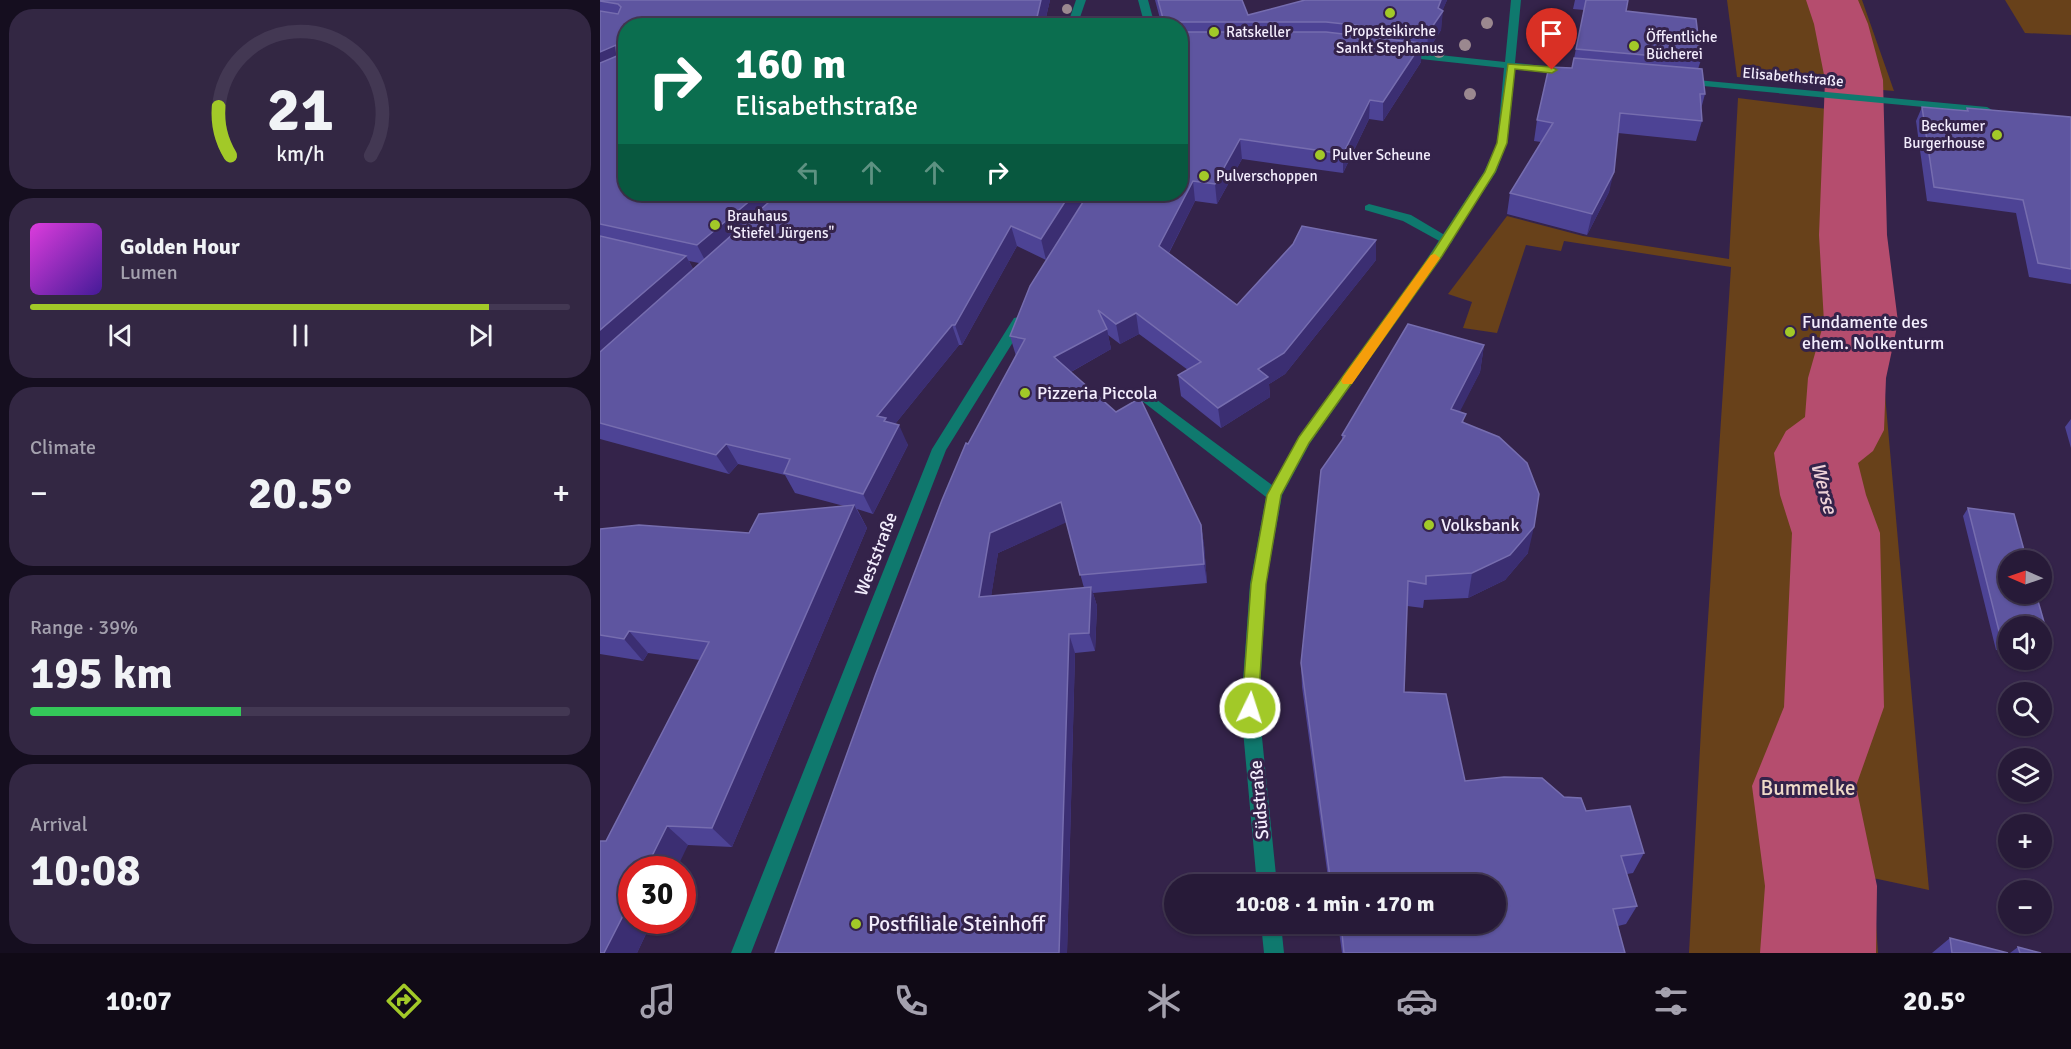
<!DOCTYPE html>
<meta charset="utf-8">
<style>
:root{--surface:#271a38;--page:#332743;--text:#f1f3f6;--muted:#a4a1ae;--line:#433853;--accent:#a2c928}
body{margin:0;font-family:Signika,sans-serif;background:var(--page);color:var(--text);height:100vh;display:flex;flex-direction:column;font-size:22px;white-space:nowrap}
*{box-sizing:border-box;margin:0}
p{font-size:20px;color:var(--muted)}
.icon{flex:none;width:33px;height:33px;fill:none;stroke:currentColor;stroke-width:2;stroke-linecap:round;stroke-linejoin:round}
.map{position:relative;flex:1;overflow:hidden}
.panel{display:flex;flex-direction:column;gap:9px;padding:9px;background:#150e1f;width:600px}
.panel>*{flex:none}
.top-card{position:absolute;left:18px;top:18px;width:570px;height:183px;border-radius:24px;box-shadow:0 2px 4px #0004,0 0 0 2px var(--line);background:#0b6e4f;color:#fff;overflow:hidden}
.needle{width:39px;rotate:272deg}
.fabs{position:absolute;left:1398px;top:550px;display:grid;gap:12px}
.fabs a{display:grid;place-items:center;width:54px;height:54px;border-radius:50%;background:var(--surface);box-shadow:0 2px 4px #0004,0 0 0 2px var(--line);font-size:30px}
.speed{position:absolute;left:18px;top:856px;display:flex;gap:12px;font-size:30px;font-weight:700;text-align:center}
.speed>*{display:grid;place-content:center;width:78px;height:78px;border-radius:50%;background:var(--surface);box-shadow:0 2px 4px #0004,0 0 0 2px var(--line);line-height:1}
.speed .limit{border:9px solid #d22;background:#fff;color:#111}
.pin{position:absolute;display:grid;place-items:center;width:51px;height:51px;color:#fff;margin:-62px -26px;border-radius:50% 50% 50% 0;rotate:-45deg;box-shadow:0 0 6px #0007}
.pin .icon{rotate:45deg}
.me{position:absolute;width:66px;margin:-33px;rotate:4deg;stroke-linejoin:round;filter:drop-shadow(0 0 4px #0008)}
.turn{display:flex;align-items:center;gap:21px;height:126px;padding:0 18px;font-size:27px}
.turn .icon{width:78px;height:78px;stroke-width:2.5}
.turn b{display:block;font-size:42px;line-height:51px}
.lanes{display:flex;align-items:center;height:57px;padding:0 18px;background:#0003;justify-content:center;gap:30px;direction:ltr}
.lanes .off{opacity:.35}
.big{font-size:45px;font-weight:800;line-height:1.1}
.panel .tile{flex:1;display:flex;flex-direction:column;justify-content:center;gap:9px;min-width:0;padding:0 21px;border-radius:24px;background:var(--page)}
.panel .dial{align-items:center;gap:0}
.dial svg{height:156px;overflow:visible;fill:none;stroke:var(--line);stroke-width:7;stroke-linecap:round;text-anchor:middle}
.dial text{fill:var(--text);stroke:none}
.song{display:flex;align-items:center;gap:18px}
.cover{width:72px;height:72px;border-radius:9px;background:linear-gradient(135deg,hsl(300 70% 55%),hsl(260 70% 35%))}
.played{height:6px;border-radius:3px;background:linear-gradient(90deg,var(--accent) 85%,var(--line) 85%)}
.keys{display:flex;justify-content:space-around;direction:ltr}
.heat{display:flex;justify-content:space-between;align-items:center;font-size:33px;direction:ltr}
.charge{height:9px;border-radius:4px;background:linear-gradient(90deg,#34c759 39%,var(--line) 0)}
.trip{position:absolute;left:564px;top:874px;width:342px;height:60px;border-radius:30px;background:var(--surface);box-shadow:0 2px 4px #0004,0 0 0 2px var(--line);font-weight:800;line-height:60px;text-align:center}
.menu{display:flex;height:96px;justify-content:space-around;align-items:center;background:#100a16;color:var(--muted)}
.menu .icon{width:42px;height:42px}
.menu .active{color:var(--accent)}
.menu b{font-size:27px;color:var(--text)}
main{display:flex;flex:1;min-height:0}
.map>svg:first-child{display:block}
.green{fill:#68411a}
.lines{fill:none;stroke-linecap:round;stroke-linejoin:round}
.river{fill:#b54d6e;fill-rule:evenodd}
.lane{fill:#0f796e;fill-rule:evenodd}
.street{fill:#0f796e;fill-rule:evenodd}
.tree{fill:#9b888f}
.wall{fill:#4d4395;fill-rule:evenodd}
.shaded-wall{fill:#3b2e72}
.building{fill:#5e55a0;stroke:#766daf;stroke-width:1.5}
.route{fill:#a2c928;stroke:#69831a;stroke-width:1.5}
.slow{fill:#f59e0b}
.poi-dot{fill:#a2c928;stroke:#34234a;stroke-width:2}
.labels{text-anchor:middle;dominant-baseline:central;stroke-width:6;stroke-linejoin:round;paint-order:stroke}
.far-poi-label{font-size:15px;fill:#f3edfd;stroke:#34234a;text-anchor:start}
.far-street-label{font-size:15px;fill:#f3edfd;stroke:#34234a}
.poi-label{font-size:18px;fill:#f3edfd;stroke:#34234a;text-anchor:start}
.street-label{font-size:18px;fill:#f3edfd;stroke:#34234a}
.water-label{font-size:20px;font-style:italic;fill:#eed1d7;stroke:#34234a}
.near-park-label{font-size:21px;fill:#efdac8;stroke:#34234a}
.near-poi-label{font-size:21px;fill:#f3edfd;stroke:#34234a;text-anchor:start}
</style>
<main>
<section class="panel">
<div class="tile dial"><svg viewBox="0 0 100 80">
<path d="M14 69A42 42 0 1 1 86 69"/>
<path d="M14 69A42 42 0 0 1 8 44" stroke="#a2c928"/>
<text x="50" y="56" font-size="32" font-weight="700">21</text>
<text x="50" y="72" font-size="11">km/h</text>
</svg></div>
<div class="tile">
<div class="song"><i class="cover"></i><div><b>Golden Hour</b><p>Lumen</p></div></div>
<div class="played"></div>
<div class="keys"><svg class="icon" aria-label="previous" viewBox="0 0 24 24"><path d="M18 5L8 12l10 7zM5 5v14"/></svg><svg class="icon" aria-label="pause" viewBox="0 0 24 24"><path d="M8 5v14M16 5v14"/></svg><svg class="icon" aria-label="next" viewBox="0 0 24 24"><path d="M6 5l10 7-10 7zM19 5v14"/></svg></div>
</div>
<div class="tile"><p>Climate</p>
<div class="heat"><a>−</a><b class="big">20.5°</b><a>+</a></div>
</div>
<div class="tile"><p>Range · 39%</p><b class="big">195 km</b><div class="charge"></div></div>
<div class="tile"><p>Arrival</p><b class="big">10:08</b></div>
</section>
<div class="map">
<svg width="1471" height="953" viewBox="0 0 1471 953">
<rect width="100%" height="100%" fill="#34234a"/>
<g class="green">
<polygon points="1127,0 1262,0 1294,91 1137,77"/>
<polygon points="1405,0 1471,0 1471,35 1425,33"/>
<polygon points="1138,98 1260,113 1329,890 1273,878 1278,953 1089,953 1102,711 1131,267 964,241 961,251 926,245 897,333 863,328 872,302 848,294 907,216 983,236 1129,259"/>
</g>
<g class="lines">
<polygon class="river" points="1206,0 1258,0 1268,24 1283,80 1287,235 1298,322 1286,378 1284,430 1273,451 1258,463 1266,495 1280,533 1284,707 1256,786 1277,886 1276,953 1160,953 1165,886 1152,786 1184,707 1192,533 1180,495 1174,453 1186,431 1205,417 1208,378 1224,322 1219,235 1225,80 1214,24"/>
<polygon class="lane" points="769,204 811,215 853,240 851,243 843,243 803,221 765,210 765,206"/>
<g class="street">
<polygon points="476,0 486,0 477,26 467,26"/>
<polygon points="538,0 548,0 555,26 545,26"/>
<polygon points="911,0 921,0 915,63 966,68 971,71 966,74 914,69 907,143 896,172 823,283 710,443 682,495 666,584 659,708 677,885 657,885 641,708 650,584 666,497 533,394 535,391 545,391 672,485 699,436 815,277 884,172 897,143 904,68 802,57 797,54 802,51 905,62"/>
<polygon points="1086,79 1387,107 1392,110 1387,113 1082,84 1082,80"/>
<polygon points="419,317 426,321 346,450 151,953 131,953 332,449 414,318"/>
<polygon points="661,924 681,924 684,953 664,953"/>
</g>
</g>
<g class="tree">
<circle cx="467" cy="9" r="5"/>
<circle cx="887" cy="23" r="6"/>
<circle cx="865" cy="45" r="6"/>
<circle cx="839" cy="52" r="6"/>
<circle cx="870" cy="94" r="6"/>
</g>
<g class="wall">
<path d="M0,0h450l-6,26 -418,168h461l-41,66 -29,-14 -55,99h-3l-64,79 13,21 -35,69 -16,-5 10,19 -135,319 -44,-2 -56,76h20l-15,32h-37l6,-112 94,-181 -52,-7 -5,8 -43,-7v-125l149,4 95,-27 -49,-13 -10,-18 -47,-11 -9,10 -129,-35zM89,261l10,2 -6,6z"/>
<path d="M555,0h87l6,15 57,-15h142l-5,11 -1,19 -14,22 -6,-1v11l-38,59 -14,-2 -26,54 -101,-14 -25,45 -22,-3 -26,52 68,52 139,-45 -91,114 -16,10 1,13 -49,31 -40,-32 -3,-21 10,-5 -49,-36 -19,10 -12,-9 3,14 -40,23 130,153 3,20 3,38 -114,10 4,13 -2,45 -20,2 -8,300h-292l193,-509 48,-88 -6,-20 170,-142v-168h-18zM466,522l18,66 -93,8 7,-43z"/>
<polygon points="975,0 1028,0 1026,11 1101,60 1098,69 1105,94 1101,109 1102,121 1096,141 1018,133 1009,192 987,235 907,214 910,193 941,142 934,141 937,120 972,68 984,10 973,9"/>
<polygon points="1322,107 1365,111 1367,108 1471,117 1471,284 1429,277 1416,213 1327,201 1316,121"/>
<polygon points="884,345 880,372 859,412 928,553 905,580 868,598 824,600 823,608 807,606 804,692 865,781 964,797 986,811 1044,853 1033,873 1027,874 1037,906 1026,924 1018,926 1025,953 742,953 738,924 896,924 896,885 729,885 702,687 701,663 742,441 742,435"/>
<polygon points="1471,419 1471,448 1465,427"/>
<polygon points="1368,508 1414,514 1427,561 1408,561 1408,594 1436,594 1452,650 1446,657 1442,657 1442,627 1408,627 1408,652 1396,650 1363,516"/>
<polygon points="1350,938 1408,953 1332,953"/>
<polygon points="1418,947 1441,953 1410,953"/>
</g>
<g class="shaded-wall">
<polygon points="441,0 450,0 444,26 435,26"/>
<polygon points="841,0 847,0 842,12 843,11 841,30 827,52 828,33"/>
<polygon points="822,43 821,62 783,121 783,102"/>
<polygon points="16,45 26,62 0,77 0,52"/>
<polygon points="770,100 769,119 743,173 743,154"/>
<polygon points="640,139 642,159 617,204 615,184"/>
<polygon points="1014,172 1009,192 987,235 992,214"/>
<polygon points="593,181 595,201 562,266 559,246"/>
<polygon points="158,194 190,194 108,266 97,245"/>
<polygon points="470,194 487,194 446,260 441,239"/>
<polygon points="411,226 417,246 362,345 355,325"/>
<polygon points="776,240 776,260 685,374 669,384 670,397 621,428 618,408 658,369"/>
<polygon points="86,256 97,276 0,363 0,330"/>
<polygon points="536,313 539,334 520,344 516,324"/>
<polygon points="352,325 359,345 291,429 299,425 308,445 273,514 263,494 277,416"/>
<polygon points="507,329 511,349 460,378 454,357"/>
<polygon points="884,345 880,372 848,435 851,409"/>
<polygon points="126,444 138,464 129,474 116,455"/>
<polygon points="461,502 467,522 398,553 388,616 379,597 390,533"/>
<polygon points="254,505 267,528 132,847 112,828"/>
<polygon points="601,525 604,545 607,583 604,564"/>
<polygon points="934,527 928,553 905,580 868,598 872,573"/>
<polygon points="491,587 497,606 495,651 489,633"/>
<polygon points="29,631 48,653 43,661 24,639"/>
<polygon points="469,634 475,653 467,953 459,953"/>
<polygon points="67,826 88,845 76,870 45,870"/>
<polygon points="32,898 32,921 52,921 37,953 4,953"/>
</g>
<g class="building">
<polygon points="0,0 441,0 435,26 26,26 26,194 158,194 97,245 0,224 0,63 17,56 16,45 0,52 0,11 18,14 21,7 18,4 0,1"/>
<polygon points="558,0 642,0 648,15 705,0 841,0 838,8 843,11 828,33 726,22 578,22 576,24 576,26 565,26"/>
<polygon points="986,0 1028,0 1026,11 1096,19 1101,60 976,49"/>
<polygon points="580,32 726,32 822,43 783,102 770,100 743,154 640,139 615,184 593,181 559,246 637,305 693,244 702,226 776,240 684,353 658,369 668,377 618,408 578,375 601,362 536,313 516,324 498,310 507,329 454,357 516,412 540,398 601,525 604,564 480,575 461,502 390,533 379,597 491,587 489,633 469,634 459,953 175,953 275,676 342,500 366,443 368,444 425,339 410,336 430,286 488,194 580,194"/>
<polygon points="974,58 1102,69 1105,94 1100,94 1102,121 1020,113 1014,172 992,214 910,193 953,123 937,120 949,67 972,68"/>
<polygon points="1322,107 1368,111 1367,108 1471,117 1471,269 1438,263 1423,200 1334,187"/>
<polygon points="178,194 470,194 441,239 411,226 355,325 352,325 277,416 286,418 284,421 299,425 263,494 184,473 190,459 126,444 116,455 0,423 0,352"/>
<polygon points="0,236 86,256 0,330"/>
<polygon points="808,324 884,345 851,409 866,414 862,422 899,437 927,463 939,494 934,527 910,555 872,573 826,576 826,584 808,581 804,692 846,694 865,781 904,777 942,778 964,797 981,798 986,811 1030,806 1044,853 1021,856 1037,906 1013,909 1025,953 744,953 741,924 896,924 896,885 731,885 701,663 721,470 745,436 742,435"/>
<polygon points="254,505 112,828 67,826 45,870 32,870 32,898 4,953 0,953 0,841 6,841 109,642 29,631 24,639 0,635 0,529 39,525 149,533 159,514"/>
<polygon points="1368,508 1414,514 1427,561 1408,561 1408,594 1436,594 1452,650 1442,648 1442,627 1408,627 1408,643 1402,643"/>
<polygon points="1350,938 1408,953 1352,953"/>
<polygon points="1418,947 1441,953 1420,953"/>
</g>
<polygon class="route" points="908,64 952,67 957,70 952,73 915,69 907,143 895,172 842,256 709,443 681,495 666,584 658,708 656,713 650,715 645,713 642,708 651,584 667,495 699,437 833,252 885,172 897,143"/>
<polygon class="slow" points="835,254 840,258 752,384 743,384 741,381 743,377 831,255"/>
<g class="poi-dot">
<circle cx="790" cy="13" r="6"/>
<circle cx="614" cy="32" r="6"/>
<circle cx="1034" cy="46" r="6"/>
<circle cx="1397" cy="135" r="6"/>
<circle cx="720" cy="155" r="6"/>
<circle cx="604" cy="176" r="6"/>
<circle cx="115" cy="225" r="6"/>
<circle cx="1190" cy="332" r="6"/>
<circle cx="425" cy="393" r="6"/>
<circle cx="829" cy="525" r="6"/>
<circle cx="256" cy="924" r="6"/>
</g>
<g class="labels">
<g class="far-poi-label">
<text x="790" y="31" text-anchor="middle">Propsteikirche<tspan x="790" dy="17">Sankt Stephanus</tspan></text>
<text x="626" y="32">Ratskeller</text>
<text x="1046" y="37">Öffentliche<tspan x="1046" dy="17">Bücherei</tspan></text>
<text x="1385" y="126" text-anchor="end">Beckumer<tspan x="1385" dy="17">Burgerhouse</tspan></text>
<text x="732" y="155">Pulver Scheune</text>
<text x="616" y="176">Pulverschoppen</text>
<text x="127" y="216">Brauhaus<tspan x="127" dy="17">"Stiefel Jürgens"</tspan></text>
</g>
<g class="far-street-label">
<text transform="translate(1193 77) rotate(5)">Elisabethstraße</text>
</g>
<g class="poi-label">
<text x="1202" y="322">Fundamente des<tspan x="1202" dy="21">ehem. Nolkenturm</tspan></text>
<text x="437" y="393">Pizzeria Piccola</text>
<text x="841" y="525">Volksbank</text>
</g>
<g class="street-label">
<text transform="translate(276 554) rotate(-69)">Weststraße</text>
<text transform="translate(659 800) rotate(-95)">Südstraße</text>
</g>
<g class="water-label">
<text transform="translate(1224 488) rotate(75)">Werse</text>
</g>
<g class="near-park-label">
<text x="1208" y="788">Bummelke</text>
</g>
<g class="near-poi-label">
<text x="268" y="924">Postfiliale Steinhoff</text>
</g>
</g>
</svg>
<div class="fabs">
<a><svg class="needle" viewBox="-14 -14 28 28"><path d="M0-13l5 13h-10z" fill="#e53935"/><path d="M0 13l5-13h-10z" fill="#a4a1ae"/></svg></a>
<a><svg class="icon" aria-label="sound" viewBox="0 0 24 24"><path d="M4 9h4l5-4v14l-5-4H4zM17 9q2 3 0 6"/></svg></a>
<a><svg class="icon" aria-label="search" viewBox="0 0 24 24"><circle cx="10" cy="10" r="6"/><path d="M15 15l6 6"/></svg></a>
<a><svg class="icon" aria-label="layers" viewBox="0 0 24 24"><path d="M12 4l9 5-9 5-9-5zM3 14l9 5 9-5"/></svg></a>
<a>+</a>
<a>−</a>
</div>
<div class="speed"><div class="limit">30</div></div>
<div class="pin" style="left:952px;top:70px;background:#d93025"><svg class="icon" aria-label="arrive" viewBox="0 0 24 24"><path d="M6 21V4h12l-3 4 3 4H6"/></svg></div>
<svg class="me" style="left:650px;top:708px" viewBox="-20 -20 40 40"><circle r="17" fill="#a2c928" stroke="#fff" stroke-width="3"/><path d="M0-11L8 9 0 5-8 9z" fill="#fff"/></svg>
<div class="trip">10:08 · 1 min · 170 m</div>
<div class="top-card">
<div class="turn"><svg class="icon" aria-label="right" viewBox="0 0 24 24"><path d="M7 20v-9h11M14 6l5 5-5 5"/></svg><div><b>160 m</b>Elisabethstraße</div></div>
<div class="lanes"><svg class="icon off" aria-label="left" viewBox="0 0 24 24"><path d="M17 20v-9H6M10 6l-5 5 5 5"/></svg><svg class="icon off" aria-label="ahead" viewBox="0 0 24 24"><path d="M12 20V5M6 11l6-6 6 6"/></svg><svg class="icon off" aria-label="ahead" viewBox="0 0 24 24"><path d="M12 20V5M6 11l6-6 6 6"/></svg><svg class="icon" aria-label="right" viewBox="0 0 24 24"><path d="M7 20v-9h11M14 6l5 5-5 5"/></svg></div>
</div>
</div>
</main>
<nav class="menu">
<b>10:07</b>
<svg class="icon active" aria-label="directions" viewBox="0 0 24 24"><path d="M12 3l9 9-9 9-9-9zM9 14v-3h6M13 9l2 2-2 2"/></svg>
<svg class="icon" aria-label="music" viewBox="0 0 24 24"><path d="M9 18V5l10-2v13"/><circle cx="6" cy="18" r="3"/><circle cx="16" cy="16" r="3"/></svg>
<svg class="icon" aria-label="phone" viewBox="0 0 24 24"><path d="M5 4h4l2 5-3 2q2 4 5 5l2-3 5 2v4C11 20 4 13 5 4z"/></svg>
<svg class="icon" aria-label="climate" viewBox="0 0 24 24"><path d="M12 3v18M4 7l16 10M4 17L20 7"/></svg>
<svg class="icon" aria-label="car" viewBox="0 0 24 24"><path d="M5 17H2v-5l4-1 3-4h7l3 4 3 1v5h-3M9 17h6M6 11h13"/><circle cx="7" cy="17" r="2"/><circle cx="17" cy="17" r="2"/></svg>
<svg class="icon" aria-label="filters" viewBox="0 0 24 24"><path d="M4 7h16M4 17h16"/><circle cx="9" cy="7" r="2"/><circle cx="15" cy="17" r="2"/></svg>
<b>20.5°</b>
</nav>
